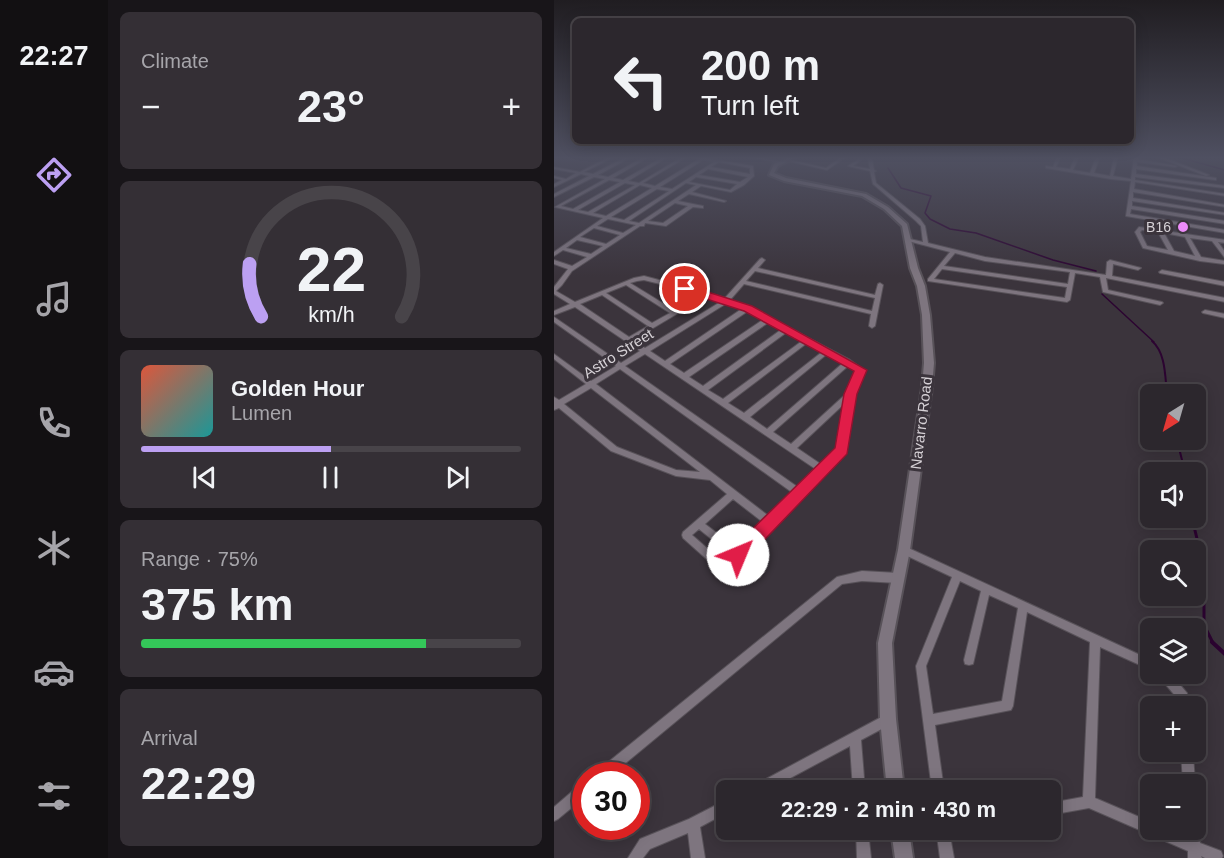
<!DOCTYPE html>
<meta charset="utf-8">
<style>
:root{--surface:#2c272d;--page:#342f35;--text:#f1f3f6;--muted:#a6a5aa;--line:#484449;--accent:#bca0f2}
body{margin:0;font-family:Helvetica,sans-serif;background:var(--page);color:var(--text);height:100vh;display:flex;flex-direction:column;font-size:22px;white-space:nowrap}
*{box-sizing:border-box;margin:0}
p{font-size:20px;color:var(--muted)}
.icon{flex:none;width:33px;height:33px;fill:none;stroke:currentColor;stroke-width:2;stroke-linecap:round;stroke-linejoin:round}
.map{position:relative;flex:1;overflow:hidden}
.details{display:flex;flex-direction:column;gap:12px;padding:12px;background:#181519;width:446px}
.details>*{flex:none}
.top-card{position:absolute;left:18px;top:18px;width:562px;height:126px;border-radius:9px;box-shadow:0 3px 15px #0003,0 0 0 2px var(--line);background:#2c272d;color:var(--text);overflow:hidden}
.needle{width:39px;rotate:217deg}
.buttons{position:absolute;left:586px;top:384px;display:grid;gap:12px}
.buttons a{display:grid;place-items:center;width:66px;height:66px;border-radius:9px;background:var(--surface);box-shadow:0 3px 15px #0003,0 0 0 2px var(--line);font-size:30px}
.speed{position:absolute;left:18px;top:762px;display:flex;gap:12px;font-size:30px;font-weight:700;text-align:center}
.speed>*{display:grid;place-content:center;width:78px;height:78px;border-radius:50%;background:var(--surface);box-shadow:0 3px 15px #0003,0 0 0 2px var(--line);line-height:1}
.speed .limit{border:9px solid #d22;background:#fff;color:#111}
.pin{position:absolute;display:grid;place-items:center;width:51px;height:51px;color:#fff;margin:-26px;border:3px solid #fff;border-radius:50%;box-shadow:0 2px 6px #0007}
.me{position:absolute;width:66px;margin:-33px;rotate:45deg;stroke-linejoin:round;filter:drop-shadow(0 0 4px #0008)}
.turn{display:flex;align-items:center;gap:21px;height:126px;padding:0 30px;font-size:27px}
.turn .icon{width:78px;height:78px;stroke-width:2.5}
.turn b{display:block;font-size:42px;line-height:51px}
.big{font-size:45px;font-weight:700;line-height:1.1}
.details .card{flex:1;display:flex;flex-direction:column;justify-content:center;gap:9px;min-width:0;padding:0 21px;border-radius:9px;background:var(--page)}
.details .dial{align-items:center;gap:0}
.dial svg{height:156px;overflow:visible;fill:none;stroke:var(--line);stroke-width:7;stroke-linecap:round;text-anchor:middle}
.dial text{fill:var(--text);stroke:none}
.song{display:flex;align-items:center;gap:18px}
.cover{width:72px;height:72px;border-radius:9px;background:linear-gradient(135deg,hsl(10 70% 55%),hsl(180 70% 35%))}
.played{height:6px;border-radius:3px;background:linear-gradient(90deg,var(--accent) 50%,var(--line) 50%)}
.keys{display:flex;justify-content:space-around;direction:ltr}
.heat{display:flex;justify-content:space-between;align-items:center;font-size:33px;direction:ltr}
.charge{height:9px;border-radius:4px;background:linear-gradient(90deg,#34c759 75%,var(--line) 0)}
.trip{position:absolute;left:162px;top:780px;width:345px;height:60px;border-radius:9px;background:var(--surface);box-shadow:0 3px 15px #0003,0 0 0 2px var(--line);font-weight:700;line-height:60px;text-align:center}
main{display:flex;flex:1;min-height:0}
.menu{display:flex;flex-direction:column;width:108px;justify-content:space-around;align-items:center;background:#121012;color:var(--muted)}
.menu .icon{width:42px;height:42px}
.menu .on{color:var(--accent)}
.menu b{font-size:27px;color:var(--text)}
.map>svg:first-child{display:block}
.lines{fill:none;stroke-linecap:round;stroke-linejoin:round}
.stream-far3{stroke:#2c0431;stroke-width:1.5}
.stream-far2{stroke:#2c0431;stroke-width:2}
.stream-far1{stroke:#2c0431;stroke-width:3}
.stream{stroke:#2c0431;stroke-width:4}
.street-casing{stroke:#585259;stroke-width:2}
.secondary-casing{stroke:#585259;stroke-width:4}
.street{fill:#7e757f;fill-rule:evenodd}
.secondary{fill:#7e757f;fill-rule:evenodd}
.route{fill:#e11d48;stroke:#92132f;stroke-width:1.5}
.poi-dot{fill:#ed8cfa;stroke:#3b343c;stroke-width:2}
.labels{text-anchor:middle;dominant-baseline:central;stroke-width:6;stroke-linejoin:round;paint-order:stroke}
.far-poi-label{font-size:14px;fill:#d6d1d6;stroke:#3b343c;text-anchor:end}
.street-label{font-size:15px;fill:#d6d1d6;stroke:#3b343c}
</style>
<main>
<nav class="menu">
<b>22:27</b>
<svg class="icon on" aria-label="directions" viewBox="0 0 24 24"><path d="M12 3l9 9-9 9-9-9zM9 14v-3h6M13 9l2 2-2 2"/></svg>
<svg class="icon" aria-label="music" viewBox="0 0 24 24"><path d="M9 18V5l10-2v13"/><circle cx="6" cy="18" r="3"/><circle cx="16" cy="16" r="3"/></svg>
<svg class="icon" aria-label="phone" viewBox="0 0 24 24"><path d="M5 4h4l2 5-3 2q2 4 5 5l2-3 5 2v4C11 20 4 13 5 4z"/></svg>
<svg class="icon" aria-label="climate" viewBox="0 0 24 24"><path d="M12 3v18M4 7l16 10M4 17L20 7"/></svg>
<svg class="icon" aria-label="car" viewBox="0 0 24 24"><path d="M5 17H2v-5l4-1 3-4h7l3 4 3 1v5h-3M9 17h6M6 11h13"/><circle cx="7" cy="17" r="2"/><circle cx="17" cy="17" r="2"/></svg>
<svg class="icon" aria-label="filters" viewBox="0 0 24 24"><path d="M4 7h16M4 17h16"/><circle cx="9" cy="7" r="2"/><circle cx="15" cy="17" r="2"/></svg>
</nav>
<section class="details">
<div class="card"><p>Climate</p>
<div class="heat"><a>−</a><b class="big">23°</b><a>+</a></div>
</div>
<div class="card dial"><svg viewBox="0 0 100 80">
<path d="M14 69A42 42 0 1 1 86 69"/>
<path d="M14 69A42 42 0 0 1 8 42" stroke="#bca0f2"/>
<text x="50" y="56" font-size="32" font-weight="700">22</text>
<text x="50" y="72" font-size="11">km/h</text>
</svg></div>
<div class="card">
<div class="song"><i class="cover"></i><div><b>Golden Hour</b><p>Lumen</p></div></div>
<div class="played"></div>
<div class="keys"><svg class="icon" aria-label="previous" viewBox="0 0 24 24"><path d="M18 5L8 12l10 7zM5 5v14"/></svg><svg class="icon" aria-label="pause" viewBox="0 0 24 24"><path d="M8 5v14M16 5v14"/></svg><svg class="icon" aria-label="next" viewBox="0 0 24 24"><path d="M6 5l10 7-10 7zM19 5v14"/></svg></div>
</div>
<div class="card"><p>Range · 75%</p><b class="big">375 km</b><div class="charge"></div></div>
<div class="card"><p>Arrival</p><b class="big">22:29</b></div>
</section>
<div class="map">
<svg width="671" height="858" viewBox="0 0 671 858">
<rect width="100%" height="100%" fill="#3b343c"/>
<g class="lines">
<g class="stream-far3">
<polyline points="624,157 671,170"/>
<polyline points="334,168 347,188 377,196 371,213 376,219 396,229 422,233 499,260 542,271"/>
<polyline points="548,294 600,342"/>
</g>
<g class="stream-far2">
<path d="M598,341c14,12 13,36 15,53"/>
<polyline points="623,440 631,472"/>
</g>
<polyline class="stream-far1" points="638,518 650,568 650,625 659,643"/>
<polyline class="stream" points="658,642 671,654"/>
<g class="street-casing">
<g id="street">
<path d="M55,157h5l-30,15 9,2 33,-17h5l-33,18 10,2 36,-20h5l-36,21 10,2 40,-23h5l-40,24 11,2 43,-26h5l-44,26 12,3 44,-27 -6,-2h14l-1,1 47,8 1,10 -10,9 -13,7 -30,-6 -9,6 34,9 -2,1 -35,-8 -11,7 25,5v2l-10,-1 -27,19 -21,-3 -1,3h-4l-68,45 -10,14 -6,6 19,11 59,-24 10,-2 64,17 17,5 35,-39 2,-1 3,2 -7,8 117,27 3,-11 2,-1 3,2 -8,41 -3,2 -3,-2 2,-12 -127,-30 -14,16 20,7 100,53 14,10 -10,24 -9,58 -118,120 -3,1 -3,-1 -38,-34 -1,-3 1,-3 44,-38 -17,-14 -34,-4 -65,-25 -52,-43 -5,2v-13l5,3 27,-16 -32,-25v-5l37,27 25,-15 -62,-44v-5l67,46 19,-12 -65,-44 -21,8v-4l16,-7 -16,-10v-7l14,-18 -14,-5v-4l18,6 15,-9 -24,-7 -9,6v-4l49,-34 -48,-11 50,-28 -11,-2 -40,20v-3l35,-18 -8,-2 -27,13v-3l8,-4 -8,-2v-2l12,3 10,-6 -22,-4v-2l26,5zM149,160l11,2 -42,27 -12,-2zM165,162l31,6v6l-39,-7zM154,169l40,8 -8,5 -41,-7zM142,177l41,7 -7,6 -41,-8zM55,180l11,2 -47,27 -12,-3zM71,183l10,2 -47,27 -10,-2zM132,183l10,2 -57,38 -10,-2zM86,185l12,3 -46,28 -13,-3zM103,189l12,2 -45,29 -13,-3zM121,203l13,3 -25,17 -15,-2zM54,219l28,6 -13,8 -26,-7zM40,228l26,7 -14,9 -26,-7zM23,240l26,6 -12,8 -25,-6zM201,271l120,27 -3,13 -126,-30zM90,280l57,14 -27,16 -44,-27 7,-2zM72,285l44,28 -18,10 -46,-30zM48,295l46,31 -19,11 -49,-33zM153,296l15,5 -77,47 -12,-8zM173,303l16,5 -78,53 -15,-10zM194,311l16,8 -80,54 -14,-9zM215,322l13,7 -79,57 -14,-9zM233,332l15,9 -79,58 -15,-9zM253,343l15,9 -78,61 -16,-10zM91,354l172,116 -18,18 -174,-122zM273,354l16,9 -76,66 -17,-12zM294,366l9,5 -10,22 -56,51 -18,-12zM66,369l173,124 -23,24 -174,-133zM37,388l109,84 -24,-2 -59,-23 -53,-43zM291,403l-7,46 -16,16 -25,-17zM179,499l31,24 -26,26 -33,-25zM145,529l32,26 -7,8 -32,-28z"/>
<polygon points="193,157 203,157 229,162 227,163"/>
<polygon points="287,157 292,157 273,170 230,160 232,159 272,168"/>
<polygon points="503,157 507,157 502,167 516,169 521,157 525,157 519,170 536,173 542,157 546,157 540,173 556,176 560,157 564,157 559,176 577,179 580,157 584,157 584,159 623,166 621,167 583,162 583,166 662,178 662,180 661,180 582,169 582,174 671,186 671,188 581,177 581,180 671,194 671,196 581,182 580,189 671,205 671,207 579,192 579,198 671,213 671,215 578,201 578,206 671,221 671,224 577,209 576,214 671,230 671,233 572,216 577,181 557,179 492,168 492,166 499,167"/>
<polygon points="603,157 609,157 655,175 652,176"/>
<path d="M316,158l2,1 2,11 2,1 -2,1 2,11 44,36 5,7 3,17 57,14 121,18 1,-13 3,-2 31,8 -3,2 -25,-6 -1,12 113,22v4l-119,-24 2,12 54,12 1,1 -3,2 -57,-13 -3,-15 -25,-4 -5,27 -3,2 -139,-21v-2l22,-27 -42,-11v-1l2,-1 13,3 -2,-16 -5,-5 -43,-37 -3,-13 -22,-5 11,-7 2,1 -1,1 -7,5 17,3 -2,-10zM401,253l30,8 85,11 -2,12 -124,-18zM388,269l125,18 -2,11 -131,-19z"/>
<path d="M585,227l86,13v3l-7,-1 7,10v6l-13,-17 -22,-3 11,19 24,4v3l-25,-3 -57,-13 -8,-16zM588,230l16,2 10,18 -21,-4 -7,-14zM610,233l21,4 10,19 -21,-5z"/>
<polygon points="608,270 671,282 671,286 606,273 605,272"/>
<polygon points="651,310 671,314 671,318 649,313 648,312"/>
<path d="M350,546l247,114v10l-51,-23 -5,151 56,24v8h17l19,7v-7h9v-5h2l1,5 1,13 21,8 2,5 -1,2h-17l-4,-2 1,2h-14v-7l-99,-43 -39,7v-12l33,-6 7,-155 -63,-30 -14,94 -2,4 -76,15 9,65h-12l-16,-124 36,-89 -51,-24 -2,-3 2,-3zM406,581l21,10 -17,69 1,4 4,1 4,-1 1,-4 15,-65 29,13 -16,93 -69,13 -7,-48z"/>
<polygon points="308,571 344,573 347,575 349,578 347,581 344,583 308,581 288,584 56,776 40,776 42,772 283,577"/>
<polygon points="605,674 617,674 633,693 635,706 625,706 624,699 606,678"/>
<polygon points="333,714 337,716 339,720 337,724 307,740 311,790 299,790 296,746 214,790 197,790 199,786"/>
<polygon points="627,752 639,752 641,784 629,784"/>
<polygon points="32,781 32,796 4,819 0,821 0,807 28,783"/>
<polygon points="172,800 172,813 146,827 151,858 137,858 134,833 96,849 89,858 74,858 86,839 135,819"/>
<polygon points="302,830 314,830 317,858 303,858"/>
<polygon points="347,830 395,830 400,858 386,858 383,836 347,842 342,841 341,836 342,831"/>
</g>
</g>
<g class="secondary-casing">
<g id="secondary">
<polygon points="235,157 243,157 224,166 220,173 232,178 312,194 334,207 353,224 364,268 371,286 376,315 380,363 378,387 356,550 338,643 342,719 350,790 333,790 326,719 324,643 344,550 368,387 370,363 368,315 363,286 356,268 348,226 330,209 308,196 230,181 215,175 220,164"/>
<polygon points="337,830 355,830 359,858 341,858"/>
</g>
</g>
<use href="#street" class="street"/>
<use href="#secondary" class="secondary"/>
</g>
<linearGradient id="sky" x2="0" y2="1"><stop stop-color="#201d21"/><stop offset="0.57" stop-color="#4f5061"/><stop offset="1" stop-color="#4f5061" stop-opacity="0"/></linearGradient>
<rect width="671" height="277" fill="url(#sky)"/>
<polygon class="route" points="127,286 135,286 198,306 313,370 303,394 293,454 190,561 184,563 178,561 176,555 178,549 281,448 290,394 300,371 190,311 127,291"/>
<circle class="poi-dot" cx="629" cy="227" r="6"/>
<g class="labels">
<g class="far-poi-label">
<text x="617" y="227">B16</text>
</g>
<g class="street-label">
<text transform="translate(64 353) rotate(-32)">Astro Street</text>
<text transform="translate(367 423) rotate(-83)">Navarro Road</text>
</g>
</g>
</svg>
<div class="buttons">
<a><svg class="needle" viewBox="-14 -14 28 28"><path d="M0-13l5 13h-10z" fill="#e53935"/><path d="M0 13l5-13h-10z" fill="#a6a5aa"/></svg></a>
<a><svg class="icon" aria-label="sound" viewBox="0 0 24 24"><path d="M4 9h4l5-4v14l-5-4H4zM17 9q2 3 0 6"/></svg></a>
<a><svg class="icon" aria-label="search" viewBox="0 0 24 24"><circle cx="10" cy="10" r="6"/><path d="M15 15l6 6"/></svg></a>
<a><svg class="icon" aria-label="layers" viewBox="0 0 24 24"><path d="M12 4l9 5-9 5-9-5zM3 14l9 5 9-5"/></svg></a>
<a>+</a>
<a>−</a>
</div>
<div class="speed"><div class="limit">30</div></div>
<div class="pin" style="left:131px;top:289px;background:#d93025"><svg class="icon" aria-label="arrive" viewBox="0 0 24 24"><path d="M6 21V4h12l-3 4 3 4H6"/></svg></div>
<svg class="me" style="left:184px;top:555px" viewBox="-20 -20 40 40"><circle r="19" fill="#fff"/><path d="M0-13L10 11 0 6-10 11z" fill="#e11d48"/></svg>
<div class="trip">22:29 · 2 min · 430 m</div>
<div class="top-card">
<div class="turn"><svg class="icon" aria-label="left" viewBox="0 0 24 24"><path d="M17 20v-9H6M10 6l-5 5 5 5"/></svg><div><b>200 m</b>Turn left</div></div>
</div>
</div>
</main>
